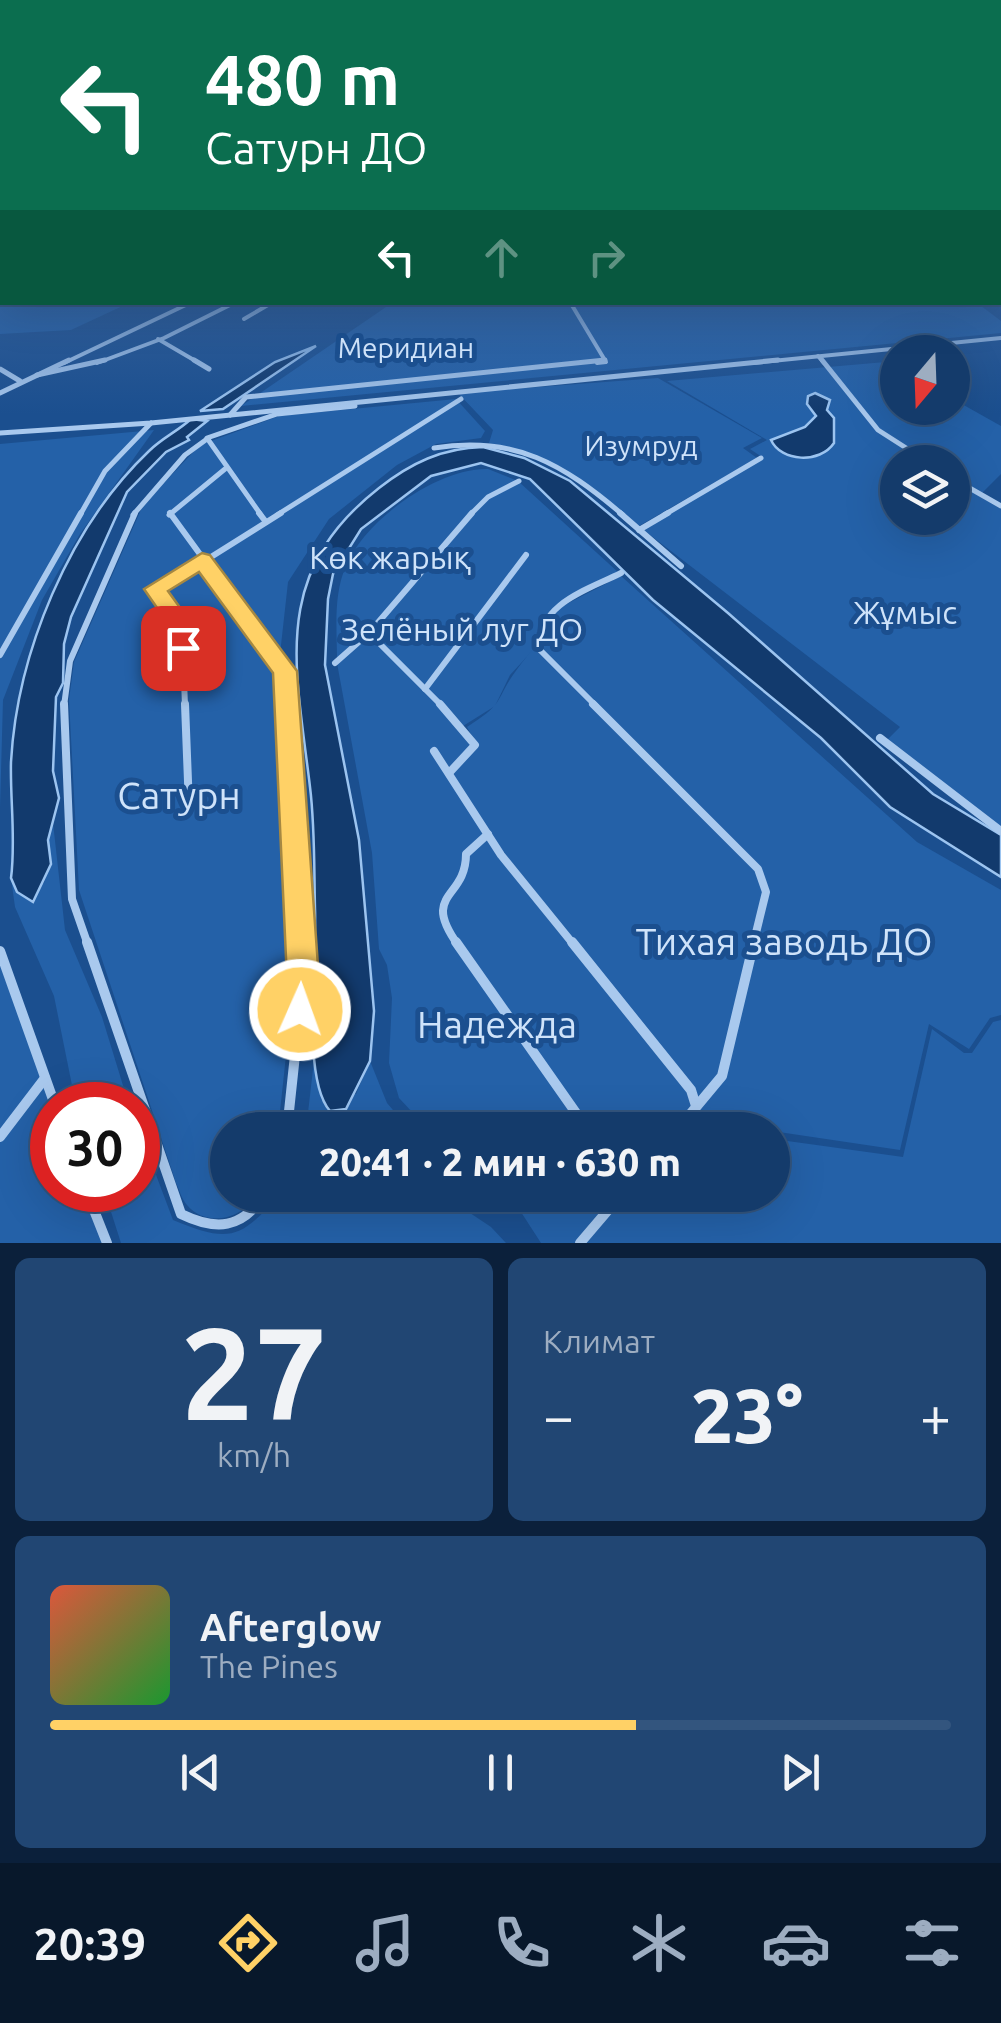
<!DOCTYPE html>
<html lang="ru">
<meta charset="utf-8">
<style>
:root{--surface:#143b6b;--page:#214673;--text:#f1f3f6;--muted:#9dadc1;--line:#33557e;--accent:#ffd166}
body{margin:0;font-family:Ubuntu,sans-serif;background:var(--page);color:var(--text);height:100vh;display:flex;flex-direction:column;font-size:38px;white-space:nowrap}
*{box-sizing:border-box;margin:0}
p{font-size:32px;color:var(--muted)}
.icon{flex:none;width:55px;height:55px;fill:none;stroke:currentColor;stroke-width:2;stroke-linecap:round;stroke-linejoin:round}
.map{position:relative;height:1243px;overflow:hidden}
.side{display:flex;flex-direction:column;gap:15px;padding:15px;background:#0b203b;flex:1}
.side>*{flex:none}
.banner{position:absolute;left:0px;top:0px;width:1002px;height:305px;box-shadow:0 10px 40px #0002,0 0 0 2px var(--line);background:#0b6e4f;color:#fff;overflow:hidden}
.needle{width:65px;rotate:199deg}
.tools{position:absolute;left:880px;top:335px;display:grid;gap:20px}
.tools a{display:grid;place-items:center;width:90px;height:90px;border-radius:50%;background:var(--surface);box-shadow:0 10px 40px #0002,0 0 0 2px var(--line);font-size:50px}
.speed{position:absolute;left:30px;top:1082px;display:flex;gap:20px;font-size:50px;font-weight:700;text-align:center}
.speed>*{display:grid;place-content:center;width:130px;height:130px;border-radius:50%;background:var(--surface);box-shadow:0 10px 40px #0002,0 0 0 2px var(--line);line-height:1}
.speed .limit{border:15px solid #d22;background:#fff;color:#111}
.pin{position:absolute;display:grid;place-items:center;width:85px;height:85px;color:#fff;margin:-42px;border-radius:20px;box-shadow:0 5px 15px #0006}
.me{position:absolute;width:110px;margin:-55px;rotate:2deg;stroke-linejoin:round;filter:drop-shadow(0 0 8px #0008)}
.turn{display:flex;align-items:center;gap:35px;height:210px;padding:0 40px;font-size:45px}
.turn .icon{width:130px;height:130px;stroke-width:2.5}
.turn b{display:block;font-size:70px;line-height:85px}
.lanes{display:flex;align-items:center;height:95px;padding:0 40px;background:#0003;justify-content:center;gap:50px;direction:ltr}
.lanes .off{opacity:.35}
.big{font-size:75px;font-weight:800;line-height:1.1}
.side .card{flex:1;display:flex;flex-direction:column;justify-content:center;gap:15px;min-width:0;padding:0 35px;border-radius:15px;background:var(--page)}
.side .dial{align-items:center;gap:0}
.dial b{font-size:130px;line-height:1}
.song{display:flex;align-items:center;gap:30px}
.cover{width:120px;height:120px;border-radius:15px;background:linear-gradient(135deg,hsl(10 70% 55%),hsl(130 70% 35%))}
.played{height:10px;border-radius:5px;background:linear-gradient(90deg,var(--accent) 65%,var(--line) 65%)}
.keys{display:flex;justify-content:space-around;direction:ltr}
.heat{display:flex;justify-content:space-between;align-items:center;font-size:55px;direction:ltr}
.side .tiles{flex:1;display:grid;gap:15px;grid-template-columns:1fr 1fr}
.card:last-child{grid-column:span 2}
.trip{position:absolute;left:210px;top:1112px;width:580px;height:100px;border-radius:50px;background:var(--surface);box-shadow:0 10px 40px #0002,0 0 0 2px var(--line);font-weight:800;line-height:100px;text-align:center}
.dock{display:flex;height:160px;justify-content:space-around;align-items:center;background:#08182b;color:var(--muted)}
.dock .icon{width:70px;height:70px}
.dock .active{color:var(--accent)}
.dock b{font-size:45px;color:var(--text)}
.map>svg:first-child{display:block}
.green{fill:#2461a8;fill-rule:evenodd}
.water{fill:#123a6d;stroke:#9cc4f0;stroke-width:2.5}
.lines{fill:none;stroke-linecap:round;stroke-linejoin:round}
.minor-far4{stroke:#a9c9ee;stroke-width:4}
.minor-far3{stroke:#a9c9ee;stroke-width:5}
.minor-far2{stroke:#a9c9ee;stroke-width:6}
.minor-far1{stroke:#a9c9ee;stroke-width:8}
.minor{stroke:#a9c9ee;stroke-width:10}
.route{fill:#ffd166;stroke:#a68842;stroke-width:2.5}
.labels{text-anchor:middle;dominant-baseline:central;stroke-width:10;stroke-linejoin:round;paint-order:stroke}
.far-park-label{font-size:28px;fill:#cfe3fa;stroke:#1b4f8f}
.park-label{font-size:32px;fill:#cfe3fa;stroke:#1b4f8f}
.near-park-label{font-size:38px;fill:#cfe3fa;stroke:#1b4f8f}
</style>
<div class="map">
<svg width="1001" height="1243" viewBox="0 0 1001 1243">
<rect width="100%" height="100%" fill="#1b4f8f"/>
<g class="green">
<polygon points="0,240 2,302 129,303 71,330 0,334"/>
<polygon points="976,302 1001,321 1001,333 241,406 392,303"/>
<path d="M897,361l1,47h54l1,-9 48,27v48l-22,22 22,13v318l-114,-87 13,-13 -259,-199 121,-71 -12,-8 17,-9 -100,-59zM898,462h54v56h-54z"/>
<path d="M658,378l104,60 -19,10 14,10 -118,68c-49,-37 -88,-70 -150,-83l4,-13 -35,-37z"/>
<path d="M456,399l29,32 -4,7 -45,6 -39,21 -68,54 -41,63 -10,90 16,309 -16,149h-50v65h27c-11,24 -49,33 -68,10 -5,-5 -8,-16 -11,-22l-97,-293 -10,-190 5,-38 69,-157 57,-60 79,-29z"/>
<polygon points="154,430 80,534 42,600 3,700 0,808 0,444"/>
<path d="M488,469l30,12 101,92c-33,17 -85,30 -83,74l-26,28 -15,31 -32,20 -91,-93 119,-138 -18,15 -105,122 -31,28c0,-31 -4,-65 9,-94 19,-46 91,-98 142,-97z"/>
<path d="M621,576l296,266 84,48v125l-11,3 -21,31 -40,-25 -29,126 -181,-27 -20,-10 -1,-17 -197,-247 -49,-75 25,-28 -10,-19c40,-25 27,-27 51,-59 19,-25 21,-24 31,-55z"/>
<polygon points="369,635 468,735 471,745 445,772 496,854 688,1094 691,1106 671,1130 429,1130 399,1098 389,1063 392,998 387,965 379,949 372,853 337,663"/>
<path d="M53,823l12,107 37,87 27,88h-53l-22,-109 -39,-89 -4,-29 6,14 27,-9c8,-21 1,-40 9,-60z"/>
<polygon points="0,965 52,1107 52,1190 83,1190 103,1243 0,1243"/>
<polygon points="1001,1020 1001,1243 585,1243 626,1195 772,1195 773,1139 903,1157 932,1029 964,1053 972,1053 993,1022"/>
<polygon points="315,1052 321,1100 356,1094 370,1061 387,1103 410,1130 306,1130"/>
<path d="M138,1127l35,93c56,23 67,20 106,-25h51l-3,10 5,-10h111l48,32 15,16h-385l-17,-53h34z"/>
<polygon points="504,1195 616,1195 575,1243 541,1243 519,1209"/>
</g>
<g class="water">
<polygon points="316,346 223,409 200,411 275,362"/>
<path d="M815,393l15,7 -3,10 7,8v25c-14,21 -53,19 -63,-3l34,-13 11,-11 -9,-12 1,-8z"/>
<path d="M191,419l16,2 -20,16 2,3 -23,12 -39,40 -56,125 -7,27 -1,39 -7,14 -3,74 6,27 -11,42 3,24 -18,38 -16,-10 -6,-14c5,-38 -1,-78 0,-116 6,-109 58,-235 138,-311 13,-13 29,-20 42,-32z"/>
<path d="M483,447l41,11 46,23 158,132 205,181 68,41v42l-111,-70 -69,-69 -168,-138 -123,-121 -49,-16 -50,13 -70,53 -28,45 -5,25 -3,66 34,175 15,171 -4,50 -24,48 -16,2c-29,-33 -13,-154 -15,-202 -1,-40 0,-82 -5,-122 -14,-120 -41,-213 69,-299 32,-25 63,-40 104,-41z"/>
</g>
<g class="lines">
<g class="minor-far4">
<polyline points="570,302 606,362 597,363"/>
<polyline points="244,319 273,302"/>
<polyline points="158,339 199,363"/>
<polyline points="818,356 824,363"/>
<polyline points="64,363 192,302"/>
<polyline points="97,363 164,338 236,302"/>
<polyline points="753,363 1001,338"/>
</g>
<g class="minor-far3">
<polyline points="194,360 209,369"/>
<polyline points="822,360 878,430 928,462"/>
<polyline points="0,369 20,381"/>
<polyline points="37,375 105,360"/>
<polyline points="0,393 69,360"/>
<polyline points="230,415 246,397 605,360"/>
<polyline points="0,433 151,423 778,360"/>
<path d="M434,448c81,-13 129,16 189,67"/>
<polyline points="952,478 1001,506"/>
<polyline points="80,515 105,471 151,423"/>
<polyline points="133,515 185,455 207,439"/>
<polyline points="169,515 225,469"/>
<polyline points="261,515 207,438 277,414 355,406"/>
<polyline points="277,515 461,399"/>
<polyline points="470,515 488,497 519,481"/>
<polyline points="664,515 761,458"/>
</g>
<g class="minor-far2">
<polyline points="170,513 285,671 287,706"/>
<polyline points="259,513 266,522"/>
<polyline points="620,513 681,566"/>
<polyline points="639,530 668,513"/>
<polyline points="203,562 281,513"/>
<polyline points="369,633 442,706"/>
<polyline points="0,655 81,513"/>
<polyline points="335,663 369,633 472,513"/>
<polyline points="425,689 526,555"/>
<polyline points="64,706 70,661 135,513"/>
<polyline points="185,706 182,627 154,589 202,560"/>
<path d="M596,706l-59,-59c5,-45 48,-56 84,-74"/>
</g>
<g class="minor-far1">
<polyline points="64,704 72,899 88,945"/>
<polyline points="185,704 189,807"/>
<polyline points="287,704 301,945"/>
<polyline points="440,704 475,745 449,773"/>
<polyline points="593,704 758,869 766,892 753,945"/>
<polyline points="880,738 1001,831"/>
<polyline points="434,751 501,855 574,945"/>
<path d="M458,945c-38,-53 8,-45 8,-91l22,-20"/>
</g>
<g class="minor">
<path d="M87,942l94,272c35,17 61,15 83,-19"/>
<polyline points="456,942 588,1130"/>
<polyline points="572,942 691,1090 696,1106"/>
<polyline points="0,951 55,1105"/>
<polyline points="287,1130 303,980 301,942"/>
<polyline points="677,1130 722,1076 754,942"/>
<polyline points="0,1137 45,1078"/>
<polyline points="86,1190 107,1243"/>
<polyline points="580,1243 621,1195"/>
</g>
</g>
<linearGradient id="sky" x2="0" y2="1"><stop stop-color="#0f2b4f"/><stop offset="0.58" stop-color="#39639b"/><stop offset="1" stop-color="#39639b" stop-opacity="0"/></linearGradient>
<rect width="1001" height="414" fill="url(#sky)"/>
<polygon class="route" points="202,553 210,555 297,671 319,980 312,1021 300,1026 288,1021 284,1010 287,980 273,673 199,572 168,591 194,627 195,648 183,657 175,654 171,628 144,589"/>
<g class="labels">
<g class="far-park-label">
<text x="406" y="347">Меридиан</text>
<text x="641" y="445">Изумруд</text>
</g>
<g class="park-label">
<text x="390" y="557">Көк жарық</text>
<text x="905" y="612">Жұмыс</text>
<text x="462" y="629">Зелёный луг ДО</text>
</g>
<g class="near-park-label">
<text x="179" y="795">Сатурн</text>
<text x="784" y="941">Тихая заводь ДО</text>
<text x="497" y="1024">Надежда</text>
</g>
</g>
</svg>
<div class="tools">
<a><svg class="needle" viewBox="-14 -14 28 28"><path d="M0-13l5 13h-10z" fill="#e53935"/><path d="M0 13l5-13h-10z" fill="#9dadc1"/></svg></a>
<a><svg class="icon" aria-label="layers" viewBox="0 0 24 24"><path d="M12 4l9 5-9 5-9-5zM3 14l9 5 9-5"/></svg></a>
</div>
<div class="speed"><div class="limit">30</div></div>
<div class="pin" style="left:183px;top:648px;background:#d93025"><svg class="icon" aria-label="arrive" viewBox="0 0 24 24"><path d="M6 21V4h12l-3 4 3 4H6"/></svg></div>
<svg class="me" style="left:300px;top:1010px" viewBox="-20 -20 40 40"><circle r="17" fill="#ffd166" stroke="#fff" stroke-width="3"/><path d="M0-11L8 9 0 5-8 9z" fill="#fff"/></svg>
<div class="trip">20:41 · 2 мин · 630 m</div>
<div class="banner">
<div class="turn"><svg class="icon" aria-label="left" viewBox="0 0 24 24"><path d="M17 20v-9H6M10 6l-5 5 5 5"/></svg><div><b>480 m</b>Сатурн ДО</div></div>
<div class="lanes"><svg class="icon" aria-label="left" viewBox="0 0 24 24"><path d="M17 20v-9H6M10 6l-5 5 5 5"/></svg><svg class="icon off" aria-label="ahead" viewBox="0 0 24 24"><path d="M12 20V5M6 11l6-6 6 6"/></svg><svg class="icon off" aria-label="right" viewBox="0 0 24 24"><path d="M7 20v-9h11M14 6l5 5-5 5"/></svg></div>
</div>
</div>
<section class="side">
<div class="tiles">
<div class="card dial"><b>27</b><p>km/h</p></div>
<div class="card"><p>Климат</p>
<div class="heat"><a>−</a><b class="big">23°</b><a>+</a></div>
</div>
<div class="card">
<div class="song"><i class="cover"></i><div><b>Afterglow</b><p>The Pines</p></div></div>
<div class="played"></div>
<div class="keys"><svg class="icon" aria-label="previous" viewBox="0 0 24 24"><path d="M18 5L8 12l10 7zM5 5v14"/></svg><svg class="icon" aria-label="pause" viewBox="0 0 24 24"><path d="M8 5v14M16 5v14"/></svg><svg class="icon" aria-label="next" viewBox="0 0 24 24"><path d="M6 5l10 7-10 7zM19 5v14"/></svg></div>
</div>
</div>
</section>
<nav class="dock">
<b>20:39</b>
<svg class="icon active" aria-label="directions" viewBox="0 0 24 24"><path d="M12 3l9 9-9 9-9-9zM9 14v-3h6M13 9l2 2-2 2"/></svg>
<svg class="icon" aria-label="music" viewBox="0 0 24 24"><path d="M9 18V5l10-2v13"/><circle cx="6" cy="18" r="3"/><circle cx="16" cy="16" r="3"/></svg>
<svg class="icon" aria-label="phone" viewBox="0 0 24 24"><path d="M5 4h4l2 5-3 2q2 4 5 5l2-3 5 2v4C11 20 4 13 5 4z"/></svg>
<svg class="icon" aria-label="climate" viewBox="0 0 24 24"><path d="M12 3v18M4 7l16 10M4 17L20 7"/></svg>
<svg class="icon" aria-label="car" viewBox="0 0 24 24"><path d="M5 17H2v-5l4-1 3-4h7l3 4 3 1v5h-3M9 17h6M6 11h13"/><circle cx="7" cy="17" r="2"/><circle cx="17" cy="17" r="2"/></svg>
<svg class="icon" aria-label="filters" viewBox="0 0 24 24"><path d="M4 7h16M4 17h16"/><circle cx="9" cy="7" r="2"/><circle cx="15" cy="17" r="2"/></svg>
</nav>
